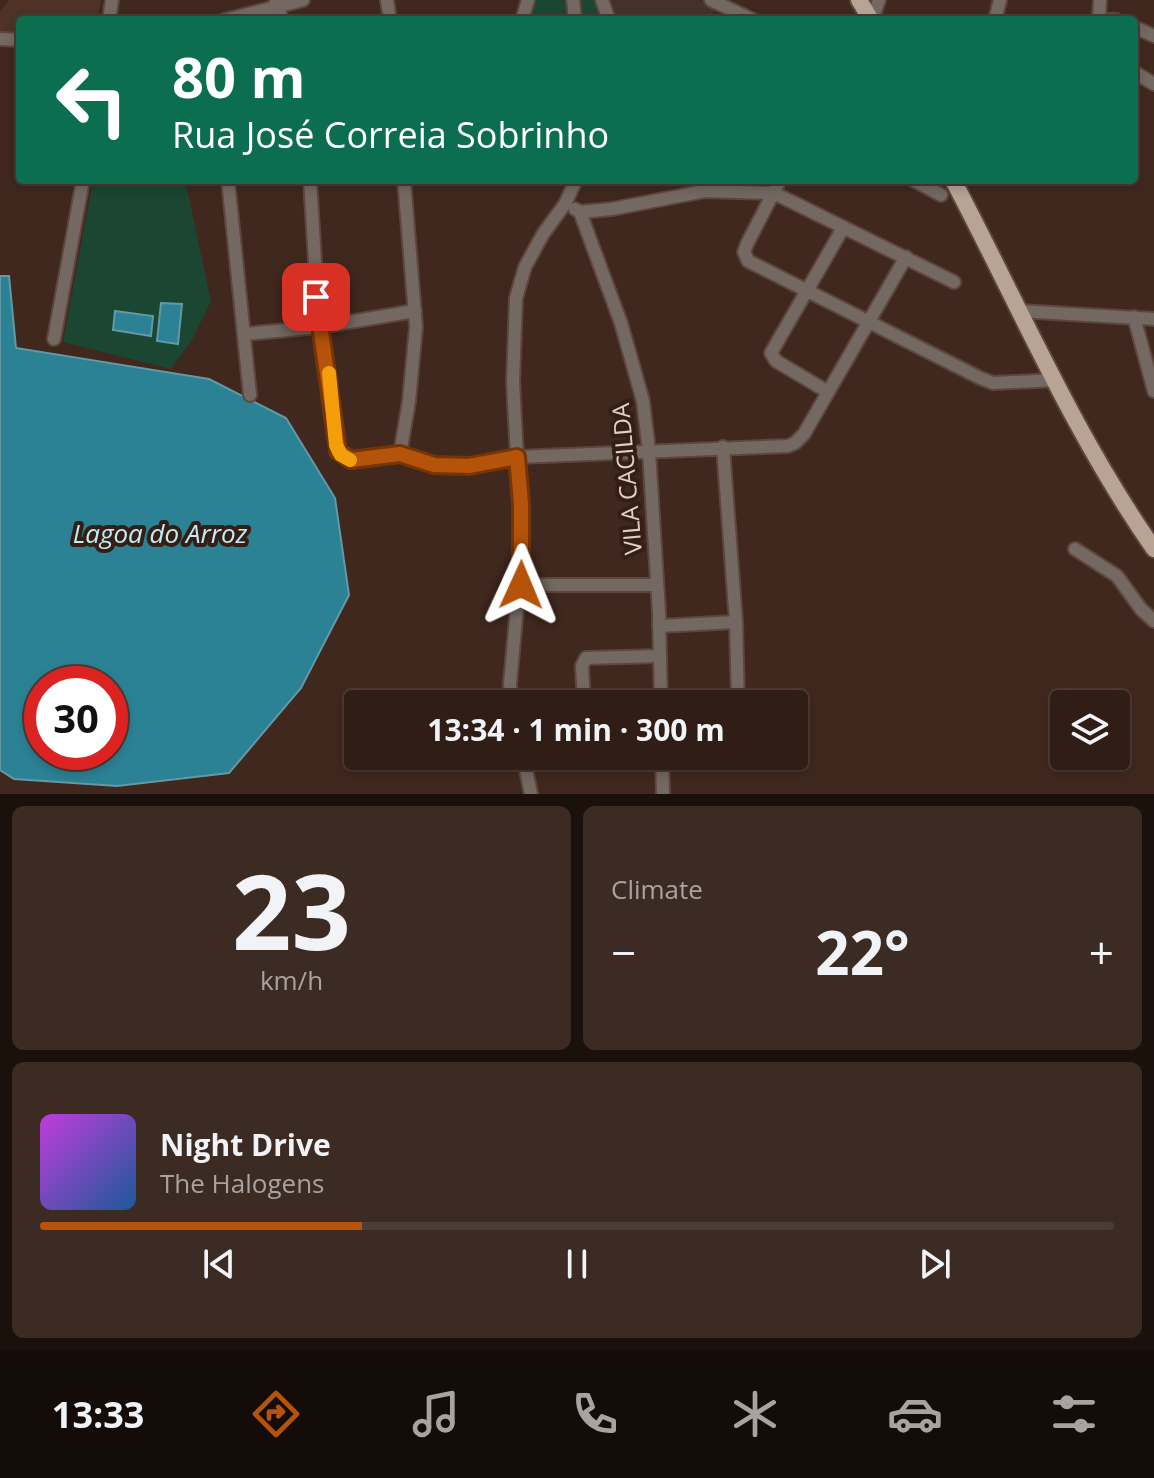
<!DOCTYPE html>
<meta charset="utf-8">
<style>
:root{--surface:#301e16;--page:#3c2b23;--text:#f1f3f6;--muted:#a8a2a1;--line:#4b3c35;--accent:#b45309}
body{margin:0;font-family:"Open Sans",sans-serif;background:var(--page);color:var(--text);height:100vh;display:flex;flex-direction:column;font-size:30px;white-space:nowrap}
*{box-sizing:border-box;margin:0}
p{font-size:26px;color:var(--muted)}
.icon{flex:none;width:44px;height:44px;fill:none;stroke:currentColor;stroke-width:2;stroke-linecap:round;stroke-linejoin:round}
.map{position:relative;height:794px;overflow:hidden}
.details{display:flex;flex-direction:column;gap:12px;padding:12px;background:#1a100c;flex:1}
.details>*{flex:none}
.guide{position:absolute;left:16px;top:16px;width:1122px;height:168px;border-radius:8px;box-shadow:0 4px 12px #0003,0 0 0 2px var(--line);background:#0b6e4f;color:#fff;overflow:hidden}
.buttons{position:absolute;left:1050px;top:690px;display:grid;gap:16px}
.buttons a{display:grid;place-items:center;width:80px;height:80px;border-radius:8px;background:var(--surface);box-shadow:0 4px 12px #0003,0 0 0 2px var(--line);font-size:40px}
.speed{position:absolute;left:24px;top:666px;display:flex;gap:16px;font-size:40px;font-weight:700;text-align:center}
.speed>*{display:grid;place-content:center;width:104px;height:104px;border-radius:50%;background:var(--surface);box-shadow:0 4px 12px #0003,0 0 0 2px var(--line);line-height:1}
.speed .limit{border:12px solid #d22;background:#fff;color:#111}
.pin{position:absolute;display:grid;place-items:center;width:68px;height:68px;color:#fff;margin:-34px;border-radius:16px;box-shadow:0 4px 12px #0006}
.me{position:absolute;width:88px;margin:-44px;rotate:1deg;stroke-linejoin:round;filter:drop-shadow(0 0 6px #0008)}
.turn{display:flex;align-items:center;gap:28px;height:168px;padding:0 24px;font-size:36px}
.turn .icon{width:104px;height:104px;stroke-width:2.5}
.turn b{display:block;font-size:56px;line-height:68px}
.big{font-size:60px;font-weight:700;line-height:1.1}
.details .tile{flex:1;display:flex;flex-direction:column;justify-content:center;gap:12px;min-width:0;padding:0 28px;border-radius:12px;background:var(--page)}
.details .dial{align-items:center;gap:0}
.dial b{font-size:104px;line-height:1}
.song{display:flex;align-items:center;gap:24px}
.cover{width:96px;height:96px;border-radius:12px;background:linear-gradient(135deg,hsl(290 70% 55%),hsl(210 70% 35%))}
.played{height:8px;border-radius:4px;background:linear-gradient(90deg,var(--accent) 30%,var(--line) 30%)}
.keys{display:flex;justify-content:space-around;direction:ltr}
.heat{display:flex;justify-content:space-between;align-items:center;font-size:44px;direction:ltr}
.details .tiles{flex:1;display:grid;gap:12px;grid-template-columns:1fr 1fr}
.tile:last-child{grid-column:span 2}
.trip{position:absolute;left:344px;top:690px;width:464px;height:80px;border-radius:8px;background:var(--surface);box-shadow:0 4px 12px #0003,0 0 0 2px var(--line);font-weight:700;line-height:80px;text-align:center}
.tabs{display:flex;height:128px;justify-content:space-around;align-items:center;background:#130c09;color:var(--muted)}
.tabs .icon{width:56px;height:56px}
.tabs .selected{color:var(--accent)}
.tabs b{font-size:36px;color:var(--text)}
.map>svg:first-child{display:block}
.commercial{fill:#44312b}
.built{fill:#4f3125}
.green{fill:#1b4632}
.water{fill:#2c8295;stroke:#6299a5;stroke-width:2;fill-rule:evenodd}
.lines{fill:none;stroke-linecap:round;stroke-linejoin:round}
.minor-casing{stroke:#5d463d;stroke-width:16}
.major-casing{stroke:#5d463d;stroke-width:20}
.minor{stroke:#746962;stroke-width:12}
.major{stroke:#b9a394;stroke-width:16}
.route-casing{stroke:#753606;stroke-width:20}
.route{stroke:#b45309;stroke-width:14}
.slow{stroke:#f59e0b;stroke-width:14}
.labels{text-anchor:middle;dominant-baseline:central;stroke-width:8;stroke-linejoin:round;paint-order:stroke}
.street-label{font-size:24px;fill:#e0d0c9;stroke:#351e15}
.water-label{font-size:26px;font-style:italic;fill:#c2ecf6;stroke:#351e15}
</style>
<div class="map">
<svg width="1154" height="794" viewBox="0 0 1154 794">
<rect width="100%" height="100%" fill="#40281e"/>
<polygon class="commercial" points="607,0 699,0 715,9 710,20 616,20"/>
<polygon class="built" points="9,0 101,0 97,20 20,20 20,36 0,34 0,11"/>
<g class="green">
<polygon points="532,0 568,0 569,20 527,20"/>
<polygon points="580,0 595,0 603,20 582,20"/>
<polygon points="93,180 185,180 211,301 193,338 171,369 63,342"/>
</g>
<g class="water">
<path d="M0,276h9l7,72 193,31 77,39 49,80 14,97 -48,93 -72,85 -112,13 -103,-7 -14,-9zM42,684h68v68h-68z"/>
<polygon points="161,303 182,304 178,344 157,341"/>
<polygon points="115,311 153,316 151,336 113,330"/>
</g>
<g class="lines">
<g class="minor-casing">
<g id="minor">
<polyline points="276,0 282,20"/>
<polyline points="387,0 390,20"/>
<polyline points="573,0 575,20"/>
<polyline points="602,0 609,20"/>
<polyline points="711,0 753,20"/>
<polyline points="109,20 112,0"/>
<polyline points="225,20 303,0"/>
<polyline points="522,20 528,0"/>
<polyline points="872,20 879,0"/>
<polyline points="995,20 1000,0"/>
<polyline points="1099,20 1100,0"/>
<polyline points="1109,20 1116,20"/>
<polyline points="1134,27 1154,36"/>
<polyline points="0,39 20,40"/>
<polyline points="1134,72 1154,84"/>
<polyline points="228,180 250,395"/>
<polyline points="310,180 319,327 329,374 338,451 351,460 400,454"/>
<polyline points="404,180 416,327 409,401 400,454 434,465 469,466 517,457 788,446 795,443 804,434 906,257"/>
<polyline points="780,180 747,244 744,252 748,261 980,378 993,383 1056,380"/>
<polyline points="913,180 941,195"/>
<polyline points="575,209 580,212 612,209 705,191 774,193 954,282"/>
<polyline points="580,212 621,323 643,401 649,451 659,613 661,704"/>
<polyline points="1020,311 1154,319"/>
<polyline points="1134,317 1154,391"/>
<polyline points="245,334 319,327 415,311"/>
<polyline points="54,339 83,180"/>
<polyline points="828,392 776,361 771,353 843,228"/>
<polyline points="1075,549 1117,576 1141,609 1154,621"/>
<polyline points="521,585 657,585"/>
<polyline points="736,622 738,704"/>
<polyline points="659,626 736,622 723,447"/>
<polyline points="512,704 510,684 522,552 513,382 516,298 525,267 543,234 565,204 576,180"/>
<polyline points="584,704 582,666 586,658 660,656"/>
<polyline points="523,756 531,794"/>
<polyline points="662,756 663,794"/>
</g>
</g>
<g class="major-casing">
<g id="major">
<polyline points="859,0 871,20"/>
<path d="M953,180c65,123 121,255 201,369"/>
</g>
</g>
<use href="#minor" class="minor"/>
<use href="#major" class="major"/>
</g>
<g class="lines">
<g class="route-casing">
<polyline id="route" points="316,297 338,451 351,460 400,454 434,465 469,466 517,457 521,503 521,585"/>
</g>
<use href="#route" class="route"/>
<polyline class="slow" points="329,373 336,445 341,455 350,460"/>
</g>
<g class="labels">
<g class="street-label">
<text transform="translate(626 479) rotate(-95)">VILA CACILDA</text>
</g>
<g class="water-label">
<text x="160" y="533">Lagoa do Arroz</text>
</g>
</g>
</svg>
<div class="buttons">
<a><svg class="icon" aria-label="layers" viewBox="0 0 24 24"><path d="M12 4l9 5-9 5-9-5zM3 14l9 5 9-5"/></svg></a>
</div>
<div class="speed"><div class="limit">30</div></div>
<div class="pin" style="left:316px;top:297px;background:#d93025"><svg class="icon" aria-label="arrive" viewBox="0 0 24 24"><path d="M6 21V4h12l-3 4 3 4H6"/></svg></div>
<svg class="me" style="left:521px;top:585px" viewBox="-20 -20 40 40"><path d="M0-17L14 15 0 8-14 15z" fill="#b45309" stroke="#fff" stroke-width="4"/></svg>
<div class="trip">13:34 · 1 min · 300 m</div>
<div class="guide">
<div class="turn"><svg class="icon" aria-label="left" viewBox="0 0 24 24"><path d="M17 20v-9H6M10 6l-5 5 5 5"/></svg><div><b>80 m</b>Rua José Correia Sobrinho</div></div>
</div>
</div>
<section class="details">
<div class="tiles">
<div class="tile dial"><b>23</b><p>km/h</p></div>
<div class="tile"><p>Climate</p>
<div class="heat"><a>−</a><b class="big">22°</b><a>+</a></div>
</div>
<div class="tile">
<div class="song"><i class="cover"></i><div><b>Night Drive</b><p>The Halogens</p></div></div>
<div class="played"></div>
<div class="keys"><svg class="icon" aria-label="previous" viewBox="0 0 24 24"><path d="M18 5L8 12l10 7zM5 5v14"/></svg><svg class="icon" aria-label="pause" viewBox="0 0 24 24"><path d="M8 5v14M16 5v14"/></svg><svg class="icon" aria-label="next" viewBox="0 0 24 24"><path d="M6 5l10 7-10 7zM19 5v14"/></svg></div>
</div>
</div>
</section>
<nav class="tabs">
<b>13:33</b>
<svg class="icon selected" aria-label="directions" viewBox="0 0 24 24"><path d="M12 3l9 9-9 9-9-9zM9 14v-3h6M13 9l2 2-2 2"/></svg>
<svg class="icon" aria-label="music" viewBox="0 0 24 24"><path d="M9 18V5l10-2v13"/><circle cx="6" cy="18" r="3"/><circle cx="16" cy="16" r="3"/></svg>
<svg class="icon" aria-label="phone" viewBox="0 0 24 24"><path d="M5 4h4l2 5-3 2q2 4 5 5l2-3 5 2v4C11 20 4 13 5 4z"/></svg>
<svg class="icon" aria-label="climate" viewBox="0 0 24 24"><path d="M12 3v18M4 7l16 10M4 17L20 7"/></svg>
<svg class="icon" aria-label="car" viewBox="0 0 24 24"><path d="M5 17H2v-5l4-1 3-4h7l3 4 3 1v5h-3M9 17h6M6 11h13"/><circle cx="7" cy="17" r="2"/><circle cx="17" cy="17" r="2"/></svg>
<svg class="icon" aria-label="filters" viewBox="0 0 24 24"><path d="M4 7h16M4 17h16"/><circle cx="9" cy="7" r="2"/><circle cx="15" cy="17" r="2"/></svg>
</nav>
